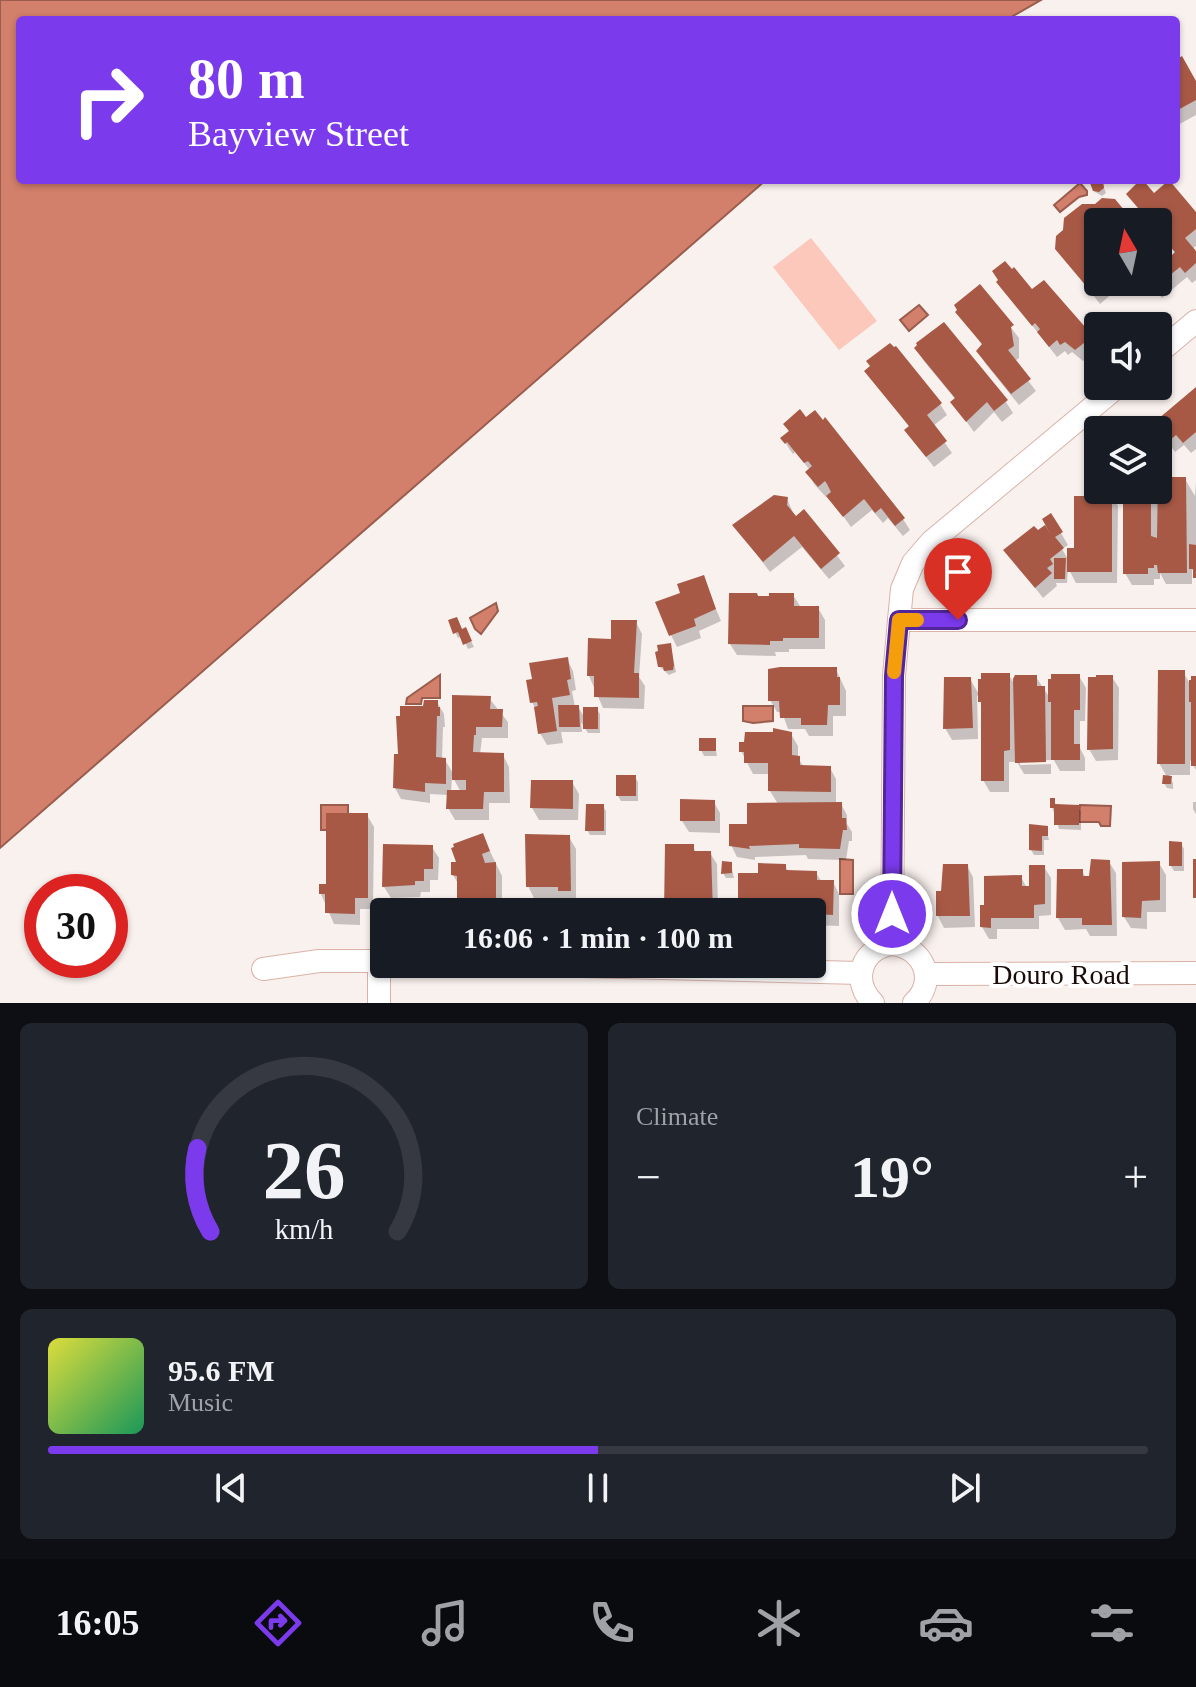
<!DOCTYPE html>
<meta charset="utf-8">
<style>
:root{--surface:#171b24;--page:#20242c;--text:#f1f3f6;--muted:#9ea1a6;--line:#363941;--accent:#7c3aed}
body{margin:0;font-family:"Times New Roman",serif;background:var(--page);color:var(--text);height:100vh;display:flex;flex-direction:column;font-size:30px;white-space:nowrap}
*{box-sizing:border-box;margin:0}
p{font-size:26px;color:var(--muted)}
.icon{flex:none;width:44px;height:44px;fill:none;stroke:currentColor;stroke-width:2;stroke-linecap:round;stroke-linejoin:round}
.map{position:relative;height:1003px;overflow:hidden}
.details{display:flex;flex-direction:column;gap:20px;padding:20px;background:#0d0f14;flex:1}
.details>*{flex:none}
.banner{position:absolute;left:16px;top:16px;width:1164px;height:168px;border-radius:8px;box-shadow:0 2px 6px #0004;background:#7c3aed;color:#fff;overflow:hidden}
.needle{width:52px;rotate:351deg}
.tools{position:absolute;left:1084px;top:208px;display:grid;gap:16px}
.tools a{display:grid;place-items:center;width:88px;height:88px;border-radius:8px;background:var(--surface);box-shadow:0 2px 6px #0004;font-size:40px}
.speed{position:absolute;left:24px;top:874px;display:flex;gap:16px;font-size:40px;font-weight:700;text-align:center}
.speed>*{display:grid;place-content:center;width:104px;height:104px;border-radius:50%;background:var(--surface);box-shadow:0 2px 6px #0004;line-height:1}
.speed .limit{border:12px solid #d22;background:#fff;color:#111}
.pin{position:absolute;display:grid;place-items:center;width:68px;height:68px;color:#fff;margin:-82px -34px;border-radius:50% 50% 50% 0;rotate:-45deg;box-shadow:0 0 8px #0007}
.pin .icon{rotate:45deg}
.me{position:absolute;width:88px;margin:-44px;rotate:0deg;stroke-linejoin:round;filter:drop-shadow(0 0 6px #0008)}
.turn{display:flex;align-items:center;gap:28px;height:168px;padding:0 40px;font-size:36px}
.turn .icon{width:104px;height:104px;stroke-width:2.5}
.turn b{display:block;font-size:56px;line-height:68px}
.big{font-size:60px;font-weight:600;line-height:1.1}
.details .widget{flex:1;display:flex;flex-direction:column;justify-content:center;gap:12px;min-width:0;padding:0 28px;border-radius:12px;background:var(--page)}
.details .dial{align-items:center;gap:0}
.dial svg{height:208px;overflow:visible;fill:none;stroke:var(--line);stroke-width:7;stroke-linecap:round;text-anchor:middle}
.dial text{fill:var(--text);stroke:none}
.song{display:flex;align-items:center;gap:24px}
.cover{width:96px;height:96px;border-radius:12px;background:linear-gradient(135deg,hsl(60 70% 55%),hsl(150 70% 35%))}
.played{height:8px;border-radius:4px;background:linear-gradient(90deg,var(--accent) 50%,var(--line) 50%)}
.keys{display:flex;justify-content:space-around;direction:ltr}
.heat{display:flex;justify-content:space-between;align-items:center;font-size:44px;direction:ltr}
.details .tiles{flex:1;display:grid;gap:20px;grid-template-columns:1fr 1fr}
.widget:last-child{grid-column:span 2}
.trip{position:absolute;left:370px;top:898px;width:456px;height:80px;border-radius:8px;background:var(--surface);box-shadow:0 2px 6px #0004;font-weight:600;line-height:80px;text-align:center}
.menu{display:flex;height:128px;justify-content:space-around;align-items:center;background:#090b0e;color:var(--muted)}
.menu .icon{width:56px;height:56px}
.menu .current{color:var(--accent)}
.menu b{font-size:36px;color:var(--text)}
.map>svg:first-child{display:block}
.green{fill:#fbc8bb}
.water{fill:#d27f6b;stroke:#9a5c4d;stroke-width:2}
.shadow{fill:#0003;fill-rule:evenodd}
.building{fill:#a85946}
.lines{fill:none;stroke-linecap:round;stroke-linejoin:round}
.street-casing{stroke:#dab2a8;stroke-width:24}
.street{stroke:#fff;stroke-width:22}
.route-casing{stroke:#51269a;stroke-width:20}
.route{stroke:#7c3aed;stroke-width:14}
.slow{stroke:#f59e0b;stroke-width:14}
.labels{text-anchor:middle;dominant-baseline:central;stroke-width:8;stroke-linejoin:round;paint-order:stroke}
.street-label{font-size:28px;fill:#190b08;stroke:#fff}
</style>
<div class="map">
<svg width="1196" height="1003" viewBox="0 0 1196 1003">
<rect width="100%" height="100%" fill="#f9f1ee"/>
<polygon class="green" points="811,238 877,321 839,350 773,267"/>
<g class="water">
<polygon points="0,0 1041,0 1006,20 20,20 20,180 766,180 0,848"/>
<polygon points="1080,183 1087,191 1087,195 1079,197 1060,212 1054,205"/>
<polygon points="919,305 928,315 909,331 900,320"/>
<polygon points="496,603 498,611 481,634 475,629 470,618"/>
<polygon points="440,675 440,698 422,698 421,704 406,704 407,698"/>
<polygon points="743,706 773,706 773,721 753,723 743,721"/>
<polygon points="321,805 348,805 348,813 326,830 321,830"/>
<polygon points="1080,805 1111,806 1110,826 1101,826 1099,822 1079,822"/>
<polygon points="840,859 853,860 853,894 840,894"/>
</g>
<g class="shadow">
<polygon points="1176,62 1196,84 1196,115 1176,126"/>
<polygon points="1093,180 1101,180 1106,193 1102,196 1095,192 1091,186"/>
<polygon points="1129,194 1154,196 1196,215 1196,246 1192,249 1196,254 1196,280 1192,283 1187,277 1162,298 1148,282 1158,282 1158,246 1169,259 1176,254 1158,233 1158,222 1149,222"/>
<polygon points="1066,219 1131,222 1098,222 1098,282 1138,282 1125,293 1120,287 1100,304 1057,248 1065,231"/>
<polygon points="998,282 1032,292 1091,337 1098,349 1083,361 1072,352 1068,355 1065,351 1057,357"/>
<polygon points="980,287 1019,338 1019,358 1014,362 1036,391 1019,405 985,363 978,351 983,346 958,312"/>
<polygon points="944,325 1006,402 1013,413 1002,422 994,412 974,432 953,403 956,400 923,360 916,348"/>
<polygon points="867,371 940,404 947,415 933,426 952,453 934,467 914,442 910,428"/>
<polygon points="1196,390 1196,449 1191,453 1184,445 1175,452 1170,445 1158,455 1158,430 1148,430"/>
<polygon points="785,425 903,519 910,530 903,536 888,518 883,523 872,510 851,527 828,495 826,497 814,484 808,472 810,470 795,452 793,454 790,450 783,439 790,433"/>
<polygon points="1185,479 1195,496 1196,482 1196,576 1192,569 1192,584 1166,584 1160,573 1160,579 1154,579 1154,585 1132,585 1125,573 1125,490 1158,490"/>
<polygon points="1111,494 1118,506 1117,583 1076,583 1068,568 1067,583 1056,583 1057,586 1043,598 1006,550 1037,533 1048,525 1051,516 1068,545 1062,549 1069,561"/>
<polygon points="787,499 796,519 804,512 845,566 829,579 802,547 770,572 735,526"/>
<polygon points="703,578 721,621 699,631 701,638 677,647 671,635 683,594"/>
<polygon points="793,595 800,606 818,608 825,620 825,649 789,649 789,652 775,652 776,656 737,655 730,644"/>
<polygon points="450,622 468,635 474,647 468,649 462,636 458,638"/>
<polygon points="636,622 642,634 639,677 645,686 644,709 603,708 589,676 613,641"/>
<polygon points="670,645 676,672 669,675 660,667"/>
<polygon points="567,659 573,671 576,690 572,691 575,707 578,707 585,718 597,709 600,714 600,733 588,733 581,722 582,732 561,732 563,743 547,745 540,733 537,712 532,702"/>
<polygon points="836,669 846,691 846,716 833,716 833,736 809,736 805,729 788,729 782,712 777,712 770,700"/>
<polygon points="1183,672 1189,682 1196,678 1196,770 1190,760 1190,775 1169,775 1173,783 1173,789 1167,788 1164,783 1167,777 1159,763"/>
<polygon points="1009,675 1013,682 1036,677 1050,698 1079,676 1086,688 1085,721 1080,721 1080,748 1085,758 1085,771 1060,771 1051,755 1051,760 1020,761 1020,765 1051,764 1051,774 1024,774 1017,762 1009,762 1009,792 990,792 983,780 983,706 977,695 978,739 952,740 945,728 970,679 980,696"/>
<polygon points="1112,677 1119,688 1118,760 1096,761 1089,749"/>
<path d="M489,698l19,24v16h-26l-2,16 23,1 6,12 1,36h-21v17h-34l-7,-12v-13l-18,-1v9l-29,-4 -6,-11 5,-32 25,-48 12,-6 7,12 1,13h-2l-1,33h3l9,15zM452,776l9,16h-10z"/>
<polygon points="791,734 798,746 798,758 804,767 830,768 836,779 836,804 841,804 847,815 847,824 852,832 852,841 849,841 846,860 808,859 806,855 755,857 755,860 737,857 731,845 749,826 778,804 770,791 770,774 753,774 741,751"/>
<polygon points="714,740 717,756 704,756 701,750"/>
<polygon points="635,777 638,782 638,801 621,801 618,796"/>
<polygon points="572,782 579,794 578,820 539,820 532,808"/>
<polygon points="1053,800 1057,806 1078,807 1081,812 1081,830 1059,829 1052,807"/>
<polygon points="714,802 720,813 720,833 689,832 682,821"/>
<polygon points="1193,802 1196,802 1196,814 1193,809"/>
<polygon points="603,806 606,811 606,835 590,835 587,830"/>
<polygon points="367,815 374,827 373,909 360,909 360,925 334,924 321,894"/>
<polygon points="1046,828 1049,840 1044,840 1044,855 1034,855 1031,850"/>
<polygon points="482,835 502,876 502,912 459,912 459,885 453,875"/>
<polygon points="569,837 576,849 576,902 567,902 564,898 534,898 528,886"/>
<polygon points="1181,843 1184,849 1184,871 1174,871 1171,866"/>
<polygon points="385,846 432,847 439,858 438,880 430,880 430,892 421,892 420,897 391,898 384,887"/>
<polygon points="693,846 696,853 710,853 717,864 718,912 666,912"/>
<polygon points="1109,862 1116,873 1117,936 1090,936 1086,929 1065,930 1058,918 1082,871 1086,878 1090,878"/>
<polygon points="1159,863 1166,875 1166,912 1147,912 1147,929 1131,928 1124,917"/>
<polygon points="731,864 734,878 726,878 723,873"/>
<polygon points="785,866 789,872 816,873 822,882 833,882 839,894 839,926 812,925 812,912 746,912 740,900 760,875"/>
<polygon points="967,866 973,877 975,927 944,928 938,916 943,893"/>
<polygon points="1044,867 1051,878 1051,915 1039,916 1039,929 997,929 997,939 989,939 982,927 1021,877 1027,888 1031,888"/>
</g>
<g class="building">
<polygon points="1182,56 1196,81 1196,100 1176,111 1176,60"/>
<polygon points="1089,180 1103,180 1104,188 1099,192 1093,191"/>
<polygon points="1140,180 1143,180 1154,193 1169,180 1196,212 1196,229 1185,238 1196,251 1196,263 1185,273 1180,267 1154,288 1149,282 1158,282 1158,243 1170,257 1175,252 1158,232 1158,222 1150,222 1126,194"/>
<polygon points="1102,198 1115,199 1134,222 1098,222 1098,282 1106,282 1092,293 1055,249 1056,236 1063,230 1064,218 1082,204 1095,204"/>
<polygon points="1005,261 1012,269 1014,267 1032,289 1044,280 1093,336 1075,350 1065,342 1060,345 1057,340 1049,347 1037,332 1040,329 1035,323 1032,326 996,282 998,280 992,271"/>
<polygon points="980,284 1014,325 1011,327 1014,346 1008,350 1031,379 1011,394 976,351 982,344 955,312 957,310 954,305"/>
<polygon points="944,322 1008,400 994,411 987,402 966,422 950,402 955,398 914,348 917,345 916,343"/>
<polygon points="890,343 894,347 896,346 942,403 927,415 947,441 926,457 904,430 909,426 864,371 870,366 866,361"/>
<polygon points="1196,387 1196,432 1183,443 1176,435 1168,442 1162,435 1158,438 1158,430 1145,430"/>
<polygon points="800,409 806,417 815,410 823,420 825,417 905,518 895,526 881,508 875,513 864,499 843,517 826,496 831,492 827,484 825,481 818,487 805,472 812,466 808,461 804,463 787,442 785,444 780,438 789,431 783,424"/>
<polygon points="1158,477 1186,477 1187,573 1158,573 1157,565 1154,565 1154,568 1148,568 1148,574 1123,574 1123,490 1151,490 1151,536 1157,538"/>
<polygon points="1088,492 1112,492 1112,572 1067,572 1067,548 1074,548 1074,496 1088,496"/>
<polygon points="774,495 788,497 787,505 796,516 804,509 840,553 821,569 794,536 763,562 732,525"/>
<polygon points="1051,513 1063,532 1055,537 1064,548 1050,559 1053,564 1047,568 1052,573 1035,588 1003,550 1034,526 1038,530 1045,525 1051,535 1042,519"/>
<polygon points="1189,544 1196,545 1196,578 1193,578 1193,569 1189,569"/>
<polygon points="1054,558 1066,558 1065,579 1054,579"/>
<polygon points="704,575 716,609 694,619 696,626 669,636 655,602 680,593 677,584"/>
<polygon points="729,593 757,593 758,596 769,596 769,593 794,593 794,606 819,606 819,638 783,638 783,641 770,641 770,645 728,644"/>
<polygon points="457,617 462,629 466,627 472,641 463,645 458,632 453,634 448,620"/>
<polygon points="611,620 637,620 634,673 639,673 639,698 594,697 594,676 587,676 588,638 611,639"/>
<polygon points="671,643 674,665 673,670 664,671 663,667 658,667 655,652 658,651 657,645"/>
<polygon points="568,657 571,679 567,680 570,695 552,698 557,731 538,734 534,707 538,706 537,702 530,703 526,680 532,679 529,663"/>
<polygon points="780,667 837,667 837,677 840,677 840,705 828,705 827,725 801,725 801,718 780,718 779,701 768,701 768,669"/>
<polygon points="1158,670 1185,670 1185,764 1157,764"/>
<polygon points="981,673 1010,673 1010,750 1004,751 1004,781 981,781 981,702 978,702 978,679 981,679"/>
<polygon points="1051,674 1080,674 1080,710 1074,710 1074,744 1080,744 1080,760 1051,760 1051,702 1048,702 1048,679 1051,679"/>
<polygon points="1015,675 1037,675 1037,686 1045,686 1046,762 1015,763 1013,679"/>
<polygon points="1096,675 1113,675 1113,749 1087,750 1088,677 1096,677"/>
<polygon points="1191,676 1196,676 1196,766 1191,766 1191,702 1189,702 1189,680 1191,680"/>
<polygon points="944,677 971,677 973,728 943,729"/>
<polygon points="452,695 491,696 490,709 503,709 502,727 476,727 476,735 474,735 473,752 504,753 504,792 484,792 483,809 446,809 447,790 466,790 466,780 452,780"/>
<polygon points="424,700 438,700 438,707 440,707 440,716 437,716 436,757 446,758 446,784 425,783 425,792 393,788 394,754 398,754 396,716 400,716 400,706 423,706"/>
<polygon points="558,705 579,705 580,727 559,727"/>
<rect x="583" y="707" width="15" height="22"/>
<polygon points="773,728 792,732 792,755 800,756 800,765 831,766 831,792 768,791 768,763 744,763 744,752 739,752 739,742 744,742 745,732 773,732"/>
<rect x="699" y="738" width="17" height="13"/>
<rect x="616" y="775" width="20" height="21"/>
<polygon points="1163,775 1172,776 1171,784 1162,784"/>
<polygon points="531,780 573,780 573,809 530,808"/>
<polygon points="1050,798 1055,798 1055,804 1079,805 1079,825 1054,825 1054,808 1050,808"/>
<polygon points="680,799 715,800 715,821 680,821"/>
<polygon points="842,802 842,818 846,818 847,830 843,830 840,849 799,848 799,844 749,846 750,849 729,846 729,824 747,824 747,803"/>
<polygon points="586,804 604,804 604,831 585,831"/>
<polygon points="326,813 368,813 368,898 355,898 355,914 325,913 325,894 319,894 319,884 326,884"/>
<polygon points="1029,824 1048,826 1048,836 1042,836 1042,851 1029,850"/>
<polygon points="483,833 490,851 482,854 485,863 496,862 496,912 457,912 457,876 451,875 451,862 456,862 451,848 454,847 453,844"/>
<polygon points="525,834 570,835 571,891 558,891 558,887 526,887"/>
<polygon points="1169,841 1182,842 1182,866 1169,866"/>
<polygon points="383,844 433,845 433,869 424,869 424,881 415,881 415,885 382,887"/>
<polygon points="665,844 694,844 694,851 711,851 713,912 664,912"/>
<polygon points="1091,859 1110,860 1112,925 1082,925 1082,918 1056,918 1057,869 1083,869 1083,876 1089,876"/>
<rect x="1193" y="859" width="3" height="39"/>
<polygon points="722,861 732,862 732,873 721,874"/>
<polygon points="1160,861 1160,900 1142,901 1141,918 1122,917 1122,862"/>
<polygon points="758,863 786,864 786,870 817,871 817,880 834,880 833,915 783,912 783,901 738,901 738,873 758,873"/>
<polygon points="943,864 968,864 970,916 936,916 936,891 941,891"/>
<polygon points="1029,865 1045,865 1045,904 1034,905 1034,918 991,918 991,928 980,927 980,905 984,905 984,876 1022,875 1022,886 1029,886"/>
</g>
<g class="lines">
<g class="street-casing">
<g id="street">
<polyline points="1158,353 1196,321"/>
<polyline points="899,620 1196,620"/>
<polyline points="892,944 894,676 899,620 902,589 913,563 931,542 1118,386"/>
<polyline points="498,964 860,973"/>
<polyline points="263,969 319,961 384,961"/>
<polyline points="927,974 1196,973"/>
<polyline points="379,1003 379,961"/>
<path d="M873,1003c-22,-22 -12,-54 19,-59 31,3 46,36 22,59"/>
</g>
</g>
<use href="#street" class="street"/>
</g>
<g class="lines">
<g class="route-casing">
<polyline id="route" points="892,914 894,676 899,620 958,620"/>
</g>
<use href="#route" class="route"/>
<polyline class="slow" points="894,672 899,620 917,620"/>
</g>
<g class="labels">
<g class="street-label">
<text x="1061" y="974">Douro Road</text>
</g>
</g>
</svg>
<div class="tools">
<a><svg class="needle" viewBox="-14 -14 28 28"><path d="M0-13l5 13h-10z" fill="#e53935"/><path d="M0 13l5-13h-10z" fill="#9ea1a6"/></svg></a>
<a><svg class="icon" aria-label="sound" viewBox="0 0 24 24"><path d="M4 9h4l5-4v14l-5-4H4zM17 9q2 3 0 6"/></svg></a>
<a><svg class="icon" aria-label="layers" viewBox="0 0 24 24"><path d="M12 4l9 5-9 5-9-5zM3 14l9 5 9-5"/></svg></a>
</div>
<div class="speed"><div class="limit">30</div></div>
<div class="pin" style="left:958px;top:620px;background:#d93025"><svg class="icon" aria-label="arrive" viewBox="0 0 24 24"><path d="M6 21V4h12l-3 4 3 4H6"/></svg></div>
<svg class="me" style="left:892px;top:914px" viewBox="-20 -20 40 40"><circle r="17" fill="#7c3aed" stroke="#fff" stroke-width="3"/><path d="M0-11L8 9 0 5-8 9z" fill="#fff"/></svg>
<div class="trip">16:06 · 1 min · 100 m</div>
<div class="banner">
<div class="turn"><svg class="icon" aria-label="right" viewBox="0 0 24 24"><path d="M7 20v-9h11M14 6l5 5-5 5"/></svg><div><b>80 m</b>Bayview Street</div></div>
</div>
</div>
<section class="details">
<div class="tiles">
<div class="widget dial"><svg viewBox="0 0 100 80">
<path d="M14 69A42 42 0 1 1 86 69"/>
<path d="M14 69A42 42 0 0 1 9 37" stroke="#7c3aed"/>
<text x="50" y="56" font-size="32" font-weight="700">26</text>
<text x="50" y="72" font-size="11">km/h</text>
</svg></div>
<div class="widget"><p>Climate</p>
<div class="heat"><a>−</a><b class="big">19°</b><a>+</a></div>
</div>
<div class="widget">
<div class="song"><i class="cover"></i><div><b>95.6 FM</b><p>Music</p></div></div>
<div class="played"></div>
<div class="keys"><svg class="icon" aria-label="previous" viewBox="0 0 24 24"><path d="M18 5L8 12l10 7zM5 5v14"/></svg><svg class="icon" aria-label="pause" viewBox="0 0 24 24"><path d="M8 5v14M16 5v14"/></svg><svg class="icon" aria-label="next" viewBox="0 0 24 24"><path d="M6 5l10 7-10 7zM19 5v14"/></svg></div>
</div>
</div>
</section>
<nav class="menu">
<b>16:05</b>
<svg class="icon current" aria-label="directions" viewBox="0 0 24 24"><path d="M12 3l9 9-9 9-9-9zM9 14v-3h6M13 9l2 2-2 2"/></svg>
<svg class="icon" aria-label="music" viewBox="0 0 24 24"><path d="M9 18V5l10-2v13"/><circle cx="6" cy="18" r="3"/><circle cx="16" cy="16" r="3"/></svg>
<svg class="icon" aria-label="phone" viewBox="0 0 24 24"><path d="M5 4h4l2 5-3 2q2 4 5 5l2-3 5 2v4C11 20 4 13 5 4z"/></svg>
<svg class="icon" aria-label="climate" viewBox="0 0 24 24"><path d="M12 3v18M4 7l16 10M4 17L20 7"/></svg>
<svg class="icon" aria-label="car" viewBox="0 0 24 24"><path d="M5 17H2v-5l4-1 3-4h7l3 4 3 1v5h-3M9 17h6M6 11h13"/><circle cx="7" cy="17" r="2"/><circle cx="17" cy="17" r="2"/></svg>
<svg class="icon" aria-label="filters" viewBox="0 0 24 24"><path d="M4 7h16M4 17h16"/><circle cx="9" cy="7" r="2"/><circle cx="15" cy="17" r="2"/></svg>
</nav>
